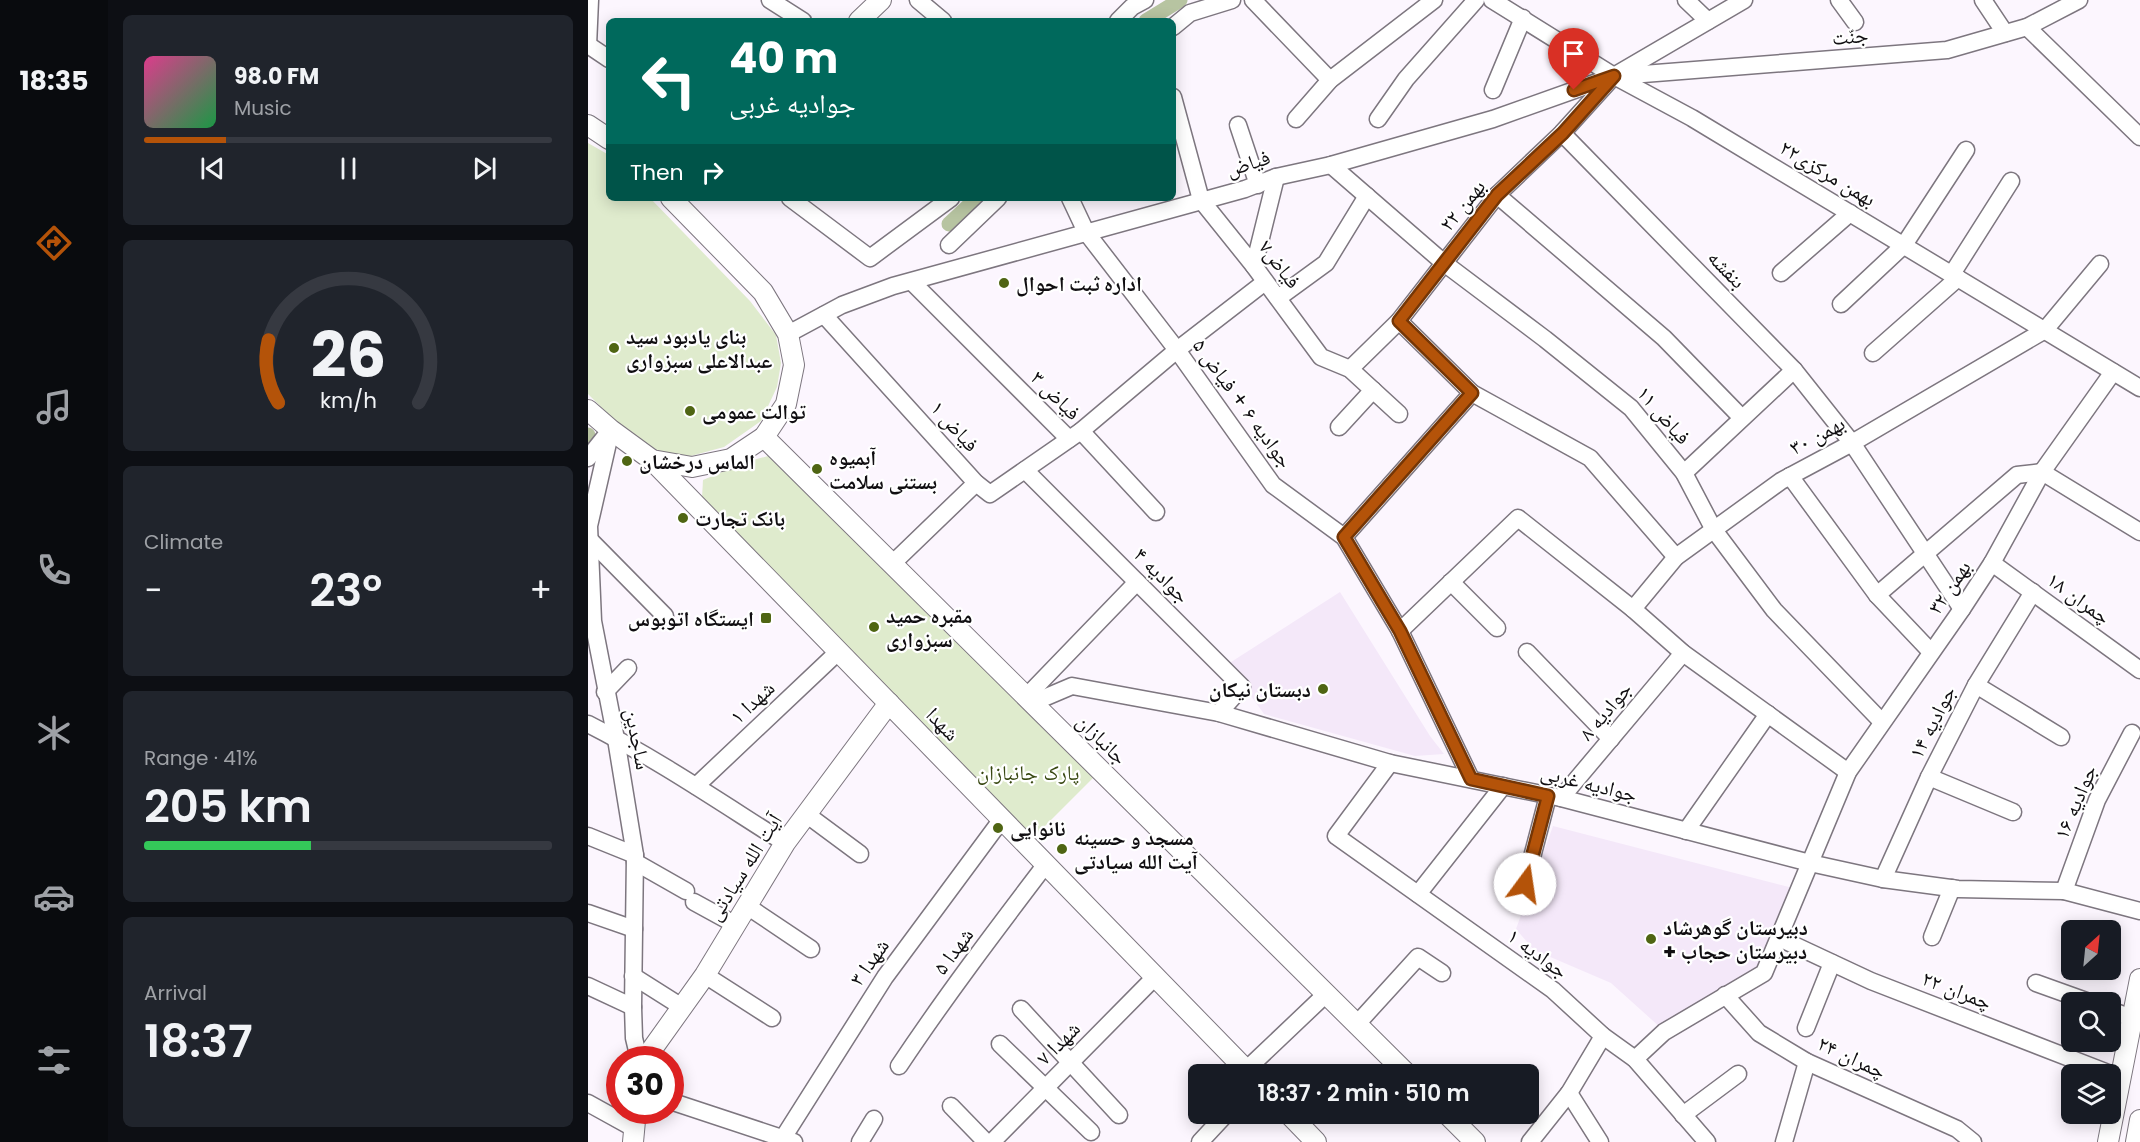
<!DOCTYPE html>
<meta charset="utf-8">
<style>
:root{--surface:#171b24;--page:#20242c;--text:#f1f3f6;--muted:#9ea1a6;--line:#363941;--accent:#b45309}
body{margin:0;font-family:Poppins,"Noto Naskh Arabic",sans-serif;background:var(--page);color:var(--text);height:100vh;display:flex;flex-direction:column;font-size:22px;white-space:nowrap}
*{box-sizing:border-box;margin:0}
p{font-size:20px;color:var(--muted)}
.icon{flex:none;width:33px;height:33px;fill:none;stroke:currentColor;stroke-width:2;stroke-linecap:round;stroke-linejoin:round}
.map{position:relative;flex:1;overflow:hidden}
.side{display:flex;flex-direction:column;gap:15px;padding:15px;background:#0d0f14;width:480px}
.side>*{flex:none}
.banner{position:absolute;left:18px;top:18px;width:570px;height:183px;border-radius:9px;box-shadow:0 3px 15px #0003;background:#00695c;color:#fff;overflow:hidden}
.needle{width:39px;rotate:27deg}
.controls{position:absolute;left:1473px;top:920px;display:grid;gap:12px}
.controls a{display:grid;place-items:center;width:60px;height:60px;border-radius:9px;background:var(--surface);box-shadow:0 3px 15px #0003;font-size:30px}
.speed{position:absolute;left:18px;top:1046px;display:flex;gap:12px;font-size:30px;font-weight:700;text-align:center}
.speed>*{display:grid;place-content:center;width:78px;height:78px;border-radius:50%;background:var(--surface);box-shadow:0 3px 15px #0003;line-height:1}
.speed .limit{border:9px solid #d22;background:#fff;color:#111}
.pin{position:absolute;display:grid;place-items:center;width:51px;height:51px;color:#fff;margin:-62px -26px;border-radius:50% 50% 50% 0;rotate:-45deg;box-shadow:0 0 6px #0007}
.pin .icon{rotate:45deg}
.me{position:absolute;width:66px;margin:-33px;rotate:14deg;stroke-linejoin:round;filter:drop-shadow(0 0 4px #0008)}
.turn{display:flex;align-items:center;gap:21px;height:126px;padding:0 24px;font-size:27px}
.turn .icon{width:78px;height:78px;stroke-width:2.5}
.turn b{display:block;font-size:42px;line-height:51px}
.then{display:flex;align-items:center;height:57px;padding:0 24px;background:#0003;gap:12px;font-size:22px}
.big{font-size:45px;font-weight:600;line-height:1.1}
.side .widget{flex:1;display:flex;flex-direction:column;justify-content:center;gap:9px;min-width:0;padding:0 21px;border-radius:9px;background:var(--page)}
.side .dial{align-items:center;gap:0}
.dial svg{height:156px;overflow:visible;fill:none;stroke:var(--line);stroke-width:7;stroke-linecap:round;text-anchor:middle}
.dial text{fill:var(--text);stroke:none}
.song{display:flex;align-items:center;gap:18px}
.cover{width:72px;height:72px;border-radius:9px;background:linear-gradient(135deg,hsl(330 70% 55%),hsl(140 70% 35%))}
.played{height:6px;border-radius:3px;background:linear-gradient(90deg,var(--accent) 20%,var(--line) 20%)}
.keys{display:flex;justify-content:space-around;direction:ltr}
.heat{display:flex;justify-content:space-between;align-items:center;font-size:33px;direction:ltr}
.charge{height:9px;border-radius:4px;background:linear-gradient(90deg,#34c759 41%,var(--line) 0)}
.trip{position:absolute;left:600px;top:1064px;width:351px;height:60px;border-radius:9px;background:var(--surface);box-shadow:0 3px 15px #0003;font-weight:600;line-height:60px;text-align:center}
main{display:flex;flex:1;min-height:0}
.dock{display:flex;flex-direction:column;width:108px;justify-content:space-around;align-items:center;background:#090b0e;color:var(--muted)}
.dock .icon{width:42px;height:42px}
.dock .active{color:var(--accent)}
.dock b{font-size:27px;color:var(--text)}
.map>svg:first-child{display:block}
.built{fill:#f4e8f9}
.green{fill:#dfebcd}
.lines{fill:none;stroke-linecap:round;stroke-linejoin:round}
.canal{stroke:#b7c4a1;stroke-width:15}
.minor-casing{stroke:#7d767f;stroke-width:19}
.major-casing{stroke:#7d767f;stroke-width:22}
.minor{stroke:#fff;stroke-width:16}
.major{stroke:#fff;stroke-width:20}
.route-casing{stroke:#753606;stroke-width:15}
.route{stroke:#b45309;stroke-width:10}
.poi-dot{fill:#4f6513;stroke:#fff;stroke-width:2}
.labels{text-anchor:middle;dominant-baseline:central;stroke-width:4.5;stroke-linejoin:round;paint-order:stroke}
.street-label{font-size:21px;fill:#100e11;stroke:#fff}
.poi-label{font-size:21px;font-weight:bold;fill:#100e11;stroke:#fff;text-anchor:start}
.park-label{font-size:21px;fill:#36460f;stroke:#fff}
</style>
<main>
<nav class="dock">
<b>18:35</b>
<svg class="icon active" aria-label="directions" viewBox="0 0 24 24"><path d="M12 3l9 9-9 9-9-9zM9 14v-3h6M13 9l2 2-2 2"/></svg>
<svg class="icon" aria-label="music" viewBox="0 0 24 24"><path d="M9 18V5l10-2v13"/><circle cx="6" cy="18" r="3"/><circle cx="16" cy="16" r="3"/></svg>
<svg class="icon" aria-label="phone" viewBox="0 0 24 24"><path d="M5 4h4l2 5-3 2q2 4 5 5l2-3 5 2v4C11 20 4 13 5 4z"/></svg>
<svg class="icon" aria-label="climate" viewBox="0 0 24 24"><path d="M12 3v18M4 7l16 10M4 17L20 7"/></svg>
<svg class="icon" aria-label="car" viewBox="0 0 24 24"><path d="M5 17H2v-5l4-1 3-4h7l3 4 3 1v5h-3M9 17h6M6 11h13"/><circle cx="7" cy="17" r="2"/><circle cx="17" cy="17" r="2"/></svg>
<svg class="icon" aria-label="filters" viewBox="0 0 24 24"><path d="M4 7h16M4 17h16"/><circle cx="9" cy="7" r="2"/><circle cx="15" cy="17" r="2"/></svg>
</nav>
<section class="side">
<div class="widget">
<div class="song"><i class="cover"></i><div><b>98.0 FM</b><p>Music</p></div></div>
<div class="played"></div>
<div class="keys"><svg class="icon" aria-label="previous" viewBox="0 0 24 24"><path d="M18 5L8 12l10 7zM5 5v14"/></svg><svg class="icon" aria-label="pause" viewBox="0 0 24 24"><path d="M8 5v14M16 5v14"/></svg><svg class="icon" aria-label="next" viewBox="0 0 24 24"><path d="M6 5l10 7-10 7zM19 5v14"/></svg></div>
</div>
<div class="widget dial"><svg viewBox="0 0 100 80">
<path d="M14 69A42 42 0 1 1 86 69"/>
<path d="M14 69A42 42 0 0 1 9 37" stroke="#b45309"/>
<text x="50" y="56" font-size="32" font-weight="700">26</text>
<text x="50" y="72" font-size="11">km/h</text>
</svg></div>
<div class="widget"><p>Climate</p>
<div class="heat"><a>−</a><b class="big">23°</b><a>+</a></div>
</div>
<div class="widget"><p>Range · 41%</p><b class="big">205 km</b><div class="charge"></div></div>
<div class="widget"><p>Arrival</p><b class="big">18:37</b></div>
</section>
<div class="map">
<svg width="1552" height="1142" viewBox="0 0 1552 1142">
<rect width="100%" height="100%" fill="#fcf6fe"/>
<g class="built">
<polygon points="752,592 842,736 856,754 827,756 676,714 640,664"/>
<polygon points="965,826 1205,888 1176,981 1084,1038 1023,983 946,950 928,929"/>
</g>
<g class="green">
<polygon points="0,143 21,155 21,198 62,198 162,301 188,335 193,363 189,387 173,421 136,447 99,457 77,455 52,446 0,394"/>
<polygon points="180,456 510,773 440,843 114,498 115,480 158,462"/>
</g>
<g class="lines">
<g class="canal">
<polyline points="558,21 592,0"/>
<polyline points="361,224 389,198"/>
<polyline points="0,436 0,435"/>
</g>
<g class="minor-casing">
<g id="minor">
<polyline points="182,0 215,21"/>
<polyline points="330,0 355,21"/>
<polyline points="665,0 742,80"/>
<polyline points="904,0 1026,76 1104,118 1552,388"/>
<polyline points="1098,0 1120,21"/>
<polyline points="1251,0 1267,22"/>
<polyline points="1395,0 1417,33"/>
<polyline points="530,21 544,7 557,0"/>
<polyline points="585,27 602,13 644,0"/>
<polyline points="1439,27 1552,137"/>
<polyline points="0,45 21,59"/>
<polyline points="0,46 2,0"/>
<polyline points="1030,76 1359,50 1439,27 1491,0"/>
<polyline points="905,90 935,18"/>
<polyline points="585,97 613,200 666,266 733,357 762,369 811,414"/>
<polyline points="708,119 742,80 846,0"/>
<polyline points="790,119 818,79 888,0"/>
<polyline points="650,125 670,185"/>
<polyline points="974,133 1206,370 1264,443 1374,609"/>
<polyline points="743,165 856,263 957,339 1043,408 1096,473 1126,530 1186,610 1294,722"/>
<polyline points="909,195 1076,338 1154,418"/>
<polyline points="202,198 282,258 363,198"/>
<polyline points="482,198 498,232 589,350 685,485 756,537 812,631 883,779"/>
<polyline points="361,245 410,198"/>
<polyline points="666,266 688,177"/>
<polyline points="1193,273 1262,213"/>
<polyline points="1364,274 1423,181"/>
<polyline points="324,282 481,439"/>
<polyline points="690,298 738,263 779,196"/>
<polyline points="1253,304 1316,245 1378,150"/>
<polyline points="236,315 388,483 402,494 493,431 589,350 677,282"/>
<polyline points="811,321 884,393 1002,458 1088,557"/>
<polyline points="200,334 254,305 305,286 657,189 688,177 743,165 905,119 1026,76 1156,0"/>
<polyline points="1285,353 1370,278"/>
<polyline points="762,369 811,321 909,195 974,133 1023,79"/>
<polyline points="751,427 785,390"/>
<polyline points="23,430 1,526 5,621 28,739 47,855 45,1007 46,1038 51,1059"/>
<polyline points="493,431 568,512"/>
<polyline points="0,458 20,433"/>
<polyline points="437,470 654,687 631,713"/>
<polyline points="1096,473 1206,370"/>
<polyline points="1202,476 1289,595 1343,652"/>
<polyline points="756,537 884,393"/>
<polyline points="2,540 77,616"/>
<polyline points="1404,563 1552,670"/>
<polyline points="304,564 388,483"/>
<polyline points="863,582 909,628"/>
<polyline points="1289,595 1429,475 1454,472 1552,532"/>
<polyline points="1045,609 1088,557 1193,481 1264,443 1457,330 1512,264"/>
<polyline points="812,631 930,518 1045,609 1095,653 1260,772"/>
<polyline points="939,652 1023,739"/>
<polyline points="1388,685 1473,737"/>
<polyline points="17,692 40,668"/>
<polyline points="438,697 549,582"/>
<polyline points="444,703 484,686 631,713 802,763 973,798 1222,863 1295,879 1370,889 1476,891 1552,911"/>
<path d="M0,724c69,35 132,78 197,119"/>
<polyline points="802,763 748,836 965,990 1015,1036 1047,1059 1119,1142"/>
<polyline points="1341,777 1425,812"/>
<polyline points="108,786 251,651"/>
<polyline points="973,798 1095,653"/>
<polyline points="218,814 272,854"/>
<polyline points="1098,831 1180,714"/>
<polyline points="0,836 47,855"/>
<polyline points="47,862 98,891"/>
<polyline points="1295,879 1341,777 1388,685 1445,592"/>
<polyline points="937,884 960,796"/>
<polyline points="1476,891 1509,800 1544,733"/>
<polyline points="830,894 915,786"/>
<polyline points="106,902 148,925"/>
<polyline points="159,906 223,949"/>
<polyline points="0,913 46,929"/>
<polyline points="1344,937 1364,888"/>
<polyline points="1191,938 1283,981 1533,1078"/>
<polyline points="117,975 184,1018"/>
<polyline points="45,976 94,1007"/>
<polyline points="1448,983 1501,1002"/>
<polyline points="0,986 45,1007"/>
<polyline points="1137,995 1171,1033 1219,1062 1369,1129 1385,1142"/>
<polyline points="433,1009 531,1115"/>
<polyline points="1522,1010 1544,1018"/>
<polyline points="769,1024 830,957 854,973"/>
<polyline points="1218,1028 1244,963"/>
<polyline points="412,1044 503,1132"/>
<polyline points="1047,1059 1076,1032 1176,973 1260,772 1374,609 1404,563 1454,472 1525,372"/>
<path d="M311,1066c46,-69 96,-135 147,-202"/>
<polyline points="658,1070 738,994"/>
<polyline points="981,1093 1012,1142"/>
<polyline points="82,1101 206,1142"/>
<polyline points="0,1103 47,1129"/>
<polyline points="363,1106 398,1142"/>
<polyline points="1095,1115 1150,1074"/>
<polyline points="195,1138 297,977 414,819"/>
<polyline points="272,1142 286,1119"/>
<polyline points="404,1142 567,977"/>
<polyline points="612,1142 639,1113"/>
<polyline points="942,1142 981,1093 1015,1036"/>
<polyline points="1196,1142 1219,1062"/>
</g>
</g>
<g class="major-casing">
<g id="major">
<polyline points="271,21 293,0"/>
<polyline points="0,125 21,139"/>
<polyline points="0,410 23,430 64,460 104,467 143,459 176,437 198,404 206,365 200,334 175,292 83,198"/>
<polyline points="176,437 819,1074"/>
<polyline points="64,460 662,1074"/>
<polyline points="57,1059 117,975 197,843 301,703"/>
<polyline points="700,1113 728,1142"/>
<polyline points="858,1113 887,1142"/>
<polyline points="45,1142 48,1110"/>
<polyline points="1520,1142 1552,979"/>
<polyline points="1548,1142 1552,1120"/>
</g>
</g>
<use href="#minor" class="minor"/>
<use href="#major" class="major"/>
</g>
<g class="lines">
<g class="route-casing">
<polyline id="route" points="937,884 960,796 883,779 812,631 756,537 884,393 811,321 909,195 975,133 1026,76 986,90"/>
</g>
<use href="#route" class="route"/>
</g>
<g class="poi-dot">
<circle cx="416" cy="283" r="6"/>
<circle cx="26" cy="348" r="6"/>
<circle cx="102" cy="411" r="6"/>
<circle cx="39" cy="461" r="6"/>
<circle cx="229" cy="469" r="6"/>
<circle cx="95" cy="518" r="6"/>
<rect x="172" y="612" width="12" height="12" rx="3"/>
<circle cx="286" cy="627" r="6"/>
<circle cx="735" cy="689" r="6"/>
<circle cx="410" cy="828" r="6"/>
<circle cx="474" cy="849" r="6"/>
<circle cx="1063" cy="939" r="6"/>
</g>
<g class="labels">
<g class="street-label">
<text transform="translate(1262 36) rotate(-5)">جنّت</text>
<text transform="translate(660 163) rotate(-18)">فیاض</text>
<text transform="translate(1240 173) rotate(31)">۲۲بهمن مرکزی</text>
<text transform="translate(874 205) rotate(-51)">بهمن ۲۲</text>
<text transform="translate(692 264) rotate(53)">فیاض۷</text>
<text transform="translate(1139 269) rotate(46)">بنفشه</text>
<text transform="translate(468 395) rotate(45)">فیاض ۳</text>
<text transform="translate(655 403) rotate(54)">جوادیه ۶ + فیاض ۵</text>
<text transform="translate(1076 415) rotate(49)">فیاض ۱۱</text>
<text transform="translate(367 426) rotate(48)">فیاض ۱</text>
<text transform="translate(1229 435) rotate(-28)">بهمن ۳۰</text>
<text transform="translate(574 575) rotate(45)">جوادیه ۴</text>
<text transform="translate(1361 587) rotate(-56)">بهمن ۳۲</text>
<text transform="translate(1491 598) rotate(36)">چمران ۱۸</text>
<text transform="translate(164 702) rotate(-43)">شهدا ۱</text>
<text transform="translate(1017 711) rotate(-50)">جوادیه ۸</text>
<text transform="translate(1344 722) rotate(-63)">جوادیه ۱۴</text>
<text transform="translate(355 724) rotate(46)">شهدا</text>
<text transform="translate(50 739) rotate(79)">ساجدین</text>
<text transform="translate(514 739) rotate(45)">جانبازان</text>
<text transform="translate(1001 783) rotate(14)">جوادیه غربی</text>
<text transform="translate(1487 802) rotate(-67)">جوادیه ۱۶</text>
<text transform="translate(156 867) rotate(-58)">آیت الله سیادتی</text>
<text transform="translate(365 951) rotate(-54)">شهدا ۵</text>
<text transform="translate(950 953) rotate(36)">جوادیه ۱</text>
<text transform="translate(281 962) rotate(-55)">شهدا ۳</text>
<text transform="translate(1369 990) rotate(21)">چمران ۲۲</text>
<text transform="translate(470 1043) rotate(-45)">شهدا ۷</text>
<text transform="translate(1264 1057) rotate(25)">چمران ۲۴</text>
</g>
<g class="poi-label">
<text x="428" y="283">اداره ثبت احوال</text>
<text x="38" y="336">بنای یادبود سید<tspan x="38" dy="24">عبدالاعلی سبزواری</tspan></text>
<text x="114" y="411">توالت عمومی</text>
<text x="241" y="457">آبمیوه<tspan x="241" dy="24">بستنی سلامت</tspan></text>
<text x="51" y="461">الماس درخشان</text>
<text x="107" y="518">بانک تجارت</text>
<text x="298" y="615">مقبره حمید<tspan x="298" dy="24">سبزواری</tspan></text>
<text x="166" y="618" text-anchor="end">ایستگاه اتوبوس</text>
<text x="723" y="689" text-anchor="end">دبستان نیکان</text>
<text x="422" y="828">نانوایی</text>
<text x="486" y="837">مسجد و حسینه<tspan x="486" dy="24">آیت الله سیادتی</tspan></text>
<text x="1075" y="927">دبیرستان گوهرشاد<tspan x="1075" dy="24">+ دبیرستان حجاب</tspan></text>
</g>
<g class="park-label">
<text x="440" y="772">پارک جانبازان</text>
</g>
</g>
</svg>
<div class="controls">
<a><svg class="needle" viewBox="-14 -14 28 28"><path d="M0-13l5 13h-10z" fill="#e53935"/><path d="M0 13l5-13h-10z" fill="#9ea1a6"/></svg></a>
<a><svg class="icon" aria-label="search" viewBox="0 0 24 24"><circle cx="10" cy="10" r="6"/><path d="M15 15l6 6"/></svg></a>
<a><svg class="icon" aria-label="layers" viewBox="0 0 24 24"><path d="M12 4l9 5-9 5-9-5zM3 14l9 5 9-5"/></svg></a>
</div>
<div class="speed"><div class="limit">30</div></div>
<div class="pin" style="left:986px;top:90px;background:#d93025"><svg class="icon" aria-label="arrive" viewBox="0 0 24 24"><path d="M6 21V4h12l-3 4 3 4H6"/></svg></div>
<svg class="me" style="left:937px;top:884px" viewBox="-20 -20 40 40"><circle r="19" fill="#fff"/><path d="M0-13L10 11 0 6-10 11z" fill="#b45309"/></svg>
<div class="trip">18:37 · 2 min · 510 m</div>
<div class="banner">
<div class="turn"><svg class="icon" aria-label="left" viewBox="0 0 24 24"><path d="M17 20v-9H6M10 6l-5 5 5 5"/></svg><div><b>40 m</b>جوادیه غربی</div></div>
<div class="then">Then<svg class="icon" aria-label="right" viewBox="0 0 24 24"><path d="M7 20v-9h11M14 6l5 5-5 5"/></svg></div>
</div>
</div>
</main>
